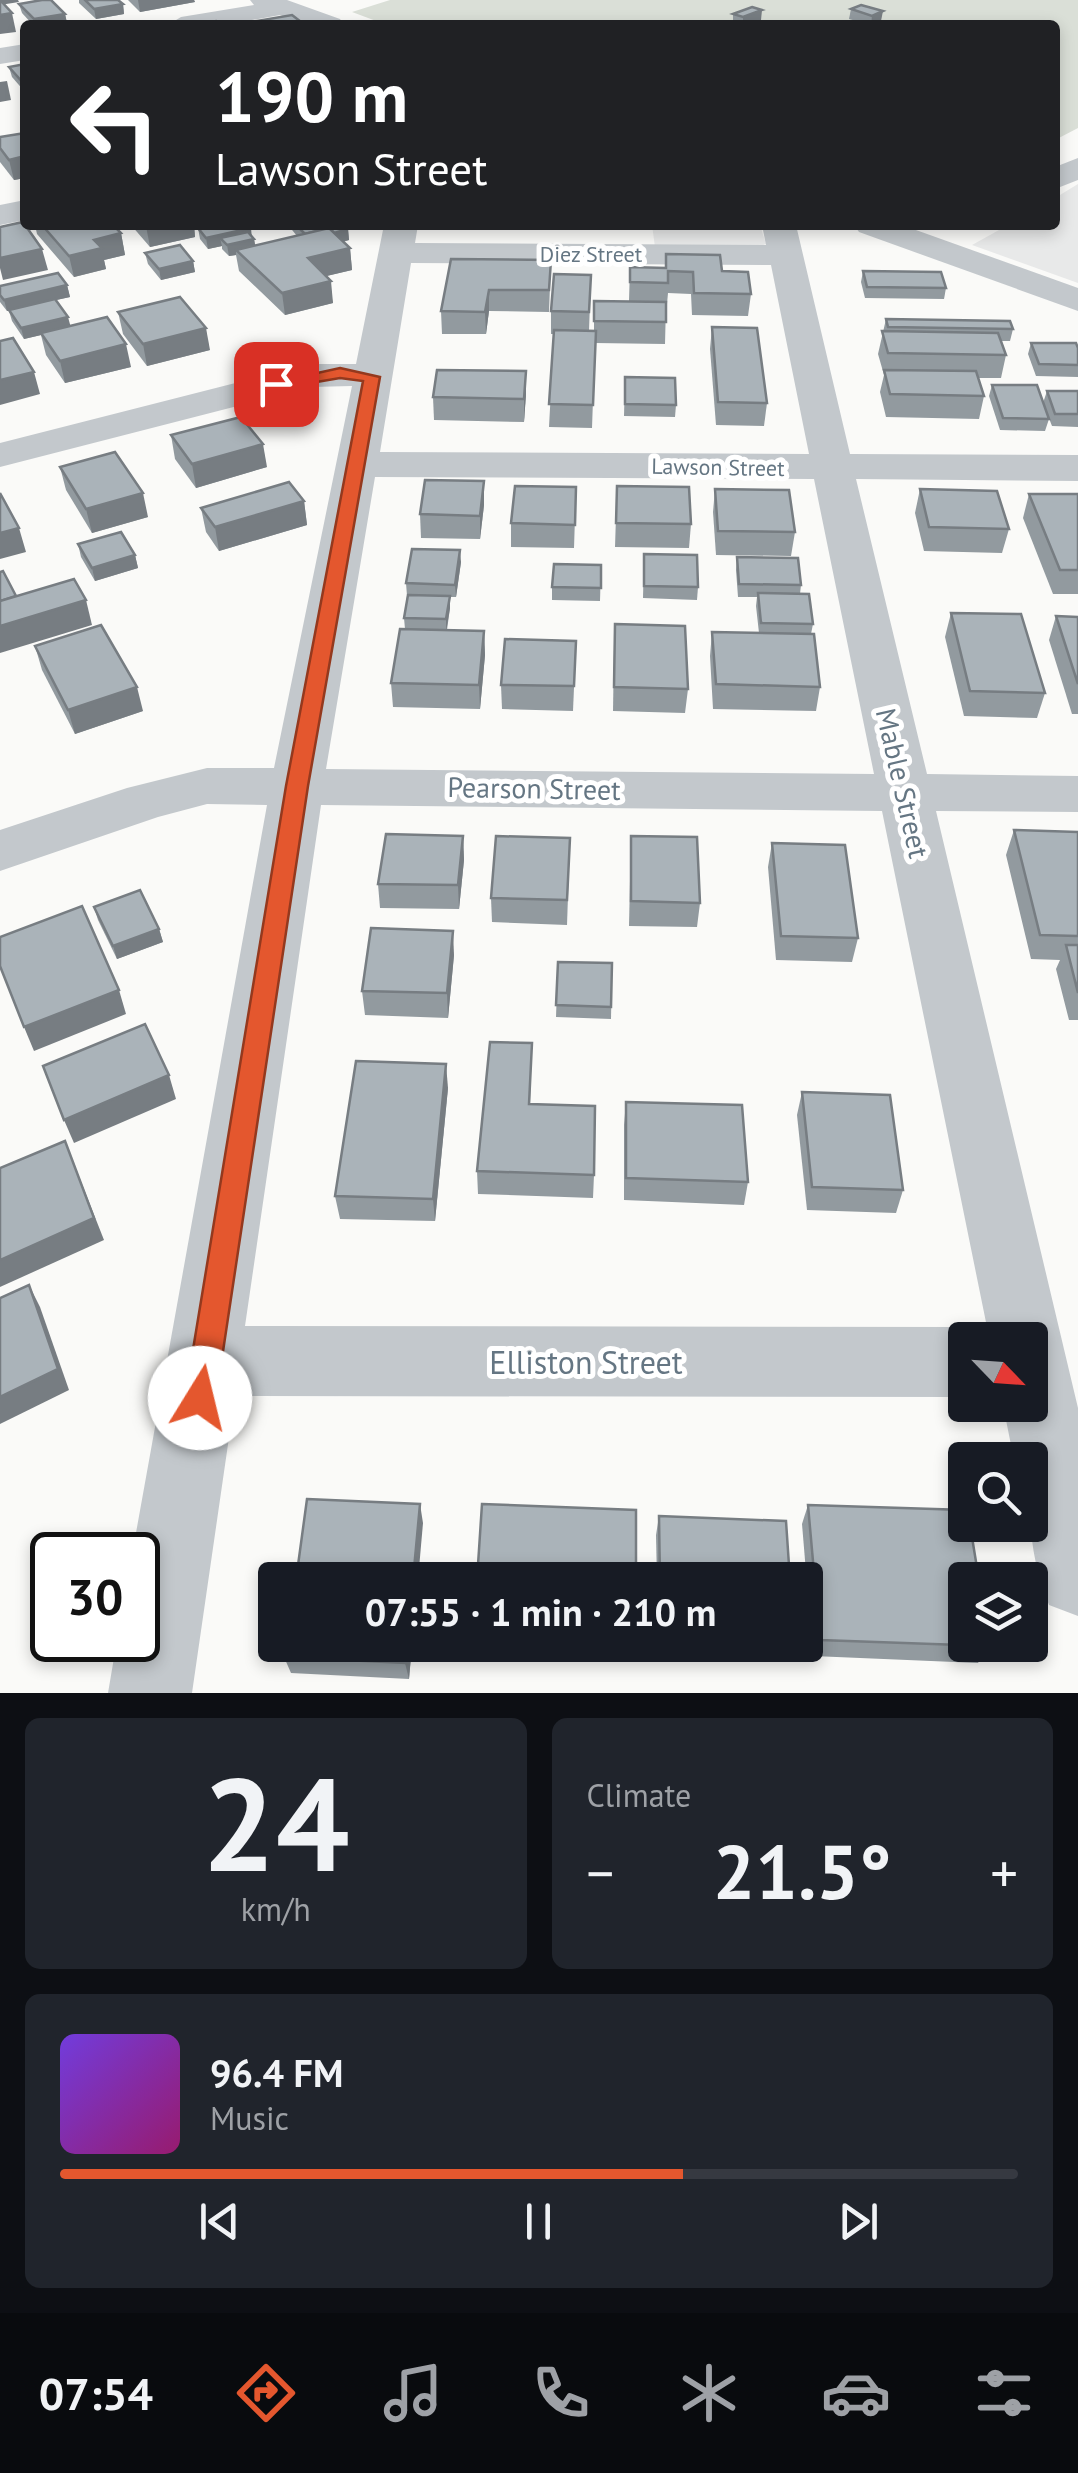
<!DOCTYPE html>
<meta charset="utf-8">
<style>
:root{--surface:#171b24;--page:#20242c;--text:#f1f3f6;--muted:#9ea1a6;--line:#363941;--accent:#e4572e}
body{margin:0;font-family:"PT Sans",sans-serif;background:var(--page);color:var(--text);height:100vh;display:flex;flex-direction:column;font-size:38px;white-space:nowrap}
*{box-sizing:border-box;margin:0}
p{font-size:32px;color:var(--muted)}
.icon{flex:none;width:55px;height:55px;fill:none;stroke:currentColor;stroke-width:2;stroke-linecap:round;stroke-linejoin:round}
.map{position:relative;height:1693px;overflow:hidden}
.drawer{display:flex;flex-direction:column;gap:25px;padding:25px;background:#0d0f14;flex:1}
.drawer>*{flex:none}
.top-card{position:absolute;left:20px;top:20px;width:1040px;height:210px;border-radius:10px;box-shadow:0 5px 15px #0003;background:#202124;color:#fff;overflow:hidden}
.needle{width:65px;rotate:115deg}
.tools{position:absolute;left:948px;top:1322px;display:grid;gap:20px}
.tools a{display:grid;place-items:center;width:100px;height:100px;border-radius:10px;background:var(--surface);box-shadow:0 5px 15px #0003;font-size:50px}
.speed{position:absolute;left:30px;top:1532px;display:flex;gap:20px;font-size:50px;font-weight:700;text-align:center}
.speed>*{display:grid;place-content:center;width:130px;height:130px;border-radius:50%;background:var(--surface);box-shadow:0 5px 15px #0003;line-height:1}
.speed .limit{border:5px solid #111;border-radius:15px;background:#fff;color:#111}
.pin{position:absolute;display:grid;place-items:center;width:85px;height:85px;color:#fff;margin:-42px;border-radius:20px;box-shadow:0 5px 15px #0006}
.me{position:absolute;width:110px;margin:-55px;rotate:9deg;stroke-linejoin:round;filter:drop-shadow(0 0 8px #0008)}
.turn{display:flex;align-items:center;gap:35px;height:210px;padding:0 30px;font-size:45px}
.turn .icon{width:130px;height:130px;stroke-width:2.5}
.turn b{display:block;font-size:70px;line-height:85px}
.big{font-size:75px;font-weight:700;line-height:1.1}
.drawer .card{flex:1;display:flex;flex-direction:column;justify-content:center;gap:15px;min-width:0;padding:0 35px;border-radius:15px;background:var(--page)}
.drawer .dial{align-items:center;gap:0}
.dial b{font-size:130px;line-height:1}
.song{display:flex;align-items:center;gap:30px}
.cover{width:120px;height:120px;border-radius:15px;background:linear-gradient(135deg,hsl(260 70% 55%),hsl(320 70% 35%))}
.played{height:10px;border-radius:5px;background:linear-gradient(90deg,var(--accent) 65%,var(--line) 65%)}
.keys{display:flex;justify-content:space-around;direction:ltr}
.heat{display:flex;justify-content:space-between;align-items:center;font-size:55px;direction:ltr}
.drawer .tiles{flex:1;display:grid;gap:25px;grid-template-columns:1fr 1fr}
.card:last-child{grid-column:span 2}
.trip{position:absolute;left:258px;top:1562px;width:565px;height:100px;border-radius:10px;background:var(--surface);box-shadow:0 5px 15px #0003;font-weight:700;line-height:100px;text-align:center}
.menu{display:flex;height:160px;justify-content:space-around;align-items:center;background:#090b0e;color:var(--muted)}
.menu .icon{width:70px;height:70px}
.menu .selected{color:var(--accent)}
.menu b{font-size:45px;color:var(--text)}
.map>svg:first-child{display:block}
.built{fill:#e8e9e9}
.green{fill:#dadfd7}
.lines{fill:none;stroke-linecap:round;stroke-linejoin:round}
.minor{fill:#c3c8cc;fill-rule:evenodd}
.wall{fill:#929a9f}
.shaded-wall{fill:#777d82}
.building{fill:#aab3b9;stroke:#777d82;stroke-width:2.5}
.route{fill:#e4572e;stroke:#94391e;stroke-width:2.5}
.labels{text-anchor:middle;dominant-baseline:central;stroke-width:10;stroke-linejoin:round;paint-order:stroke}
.far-street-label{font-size:22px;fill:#657683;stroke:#fff}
.street-label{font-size:28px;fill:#657683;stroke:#fff}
.near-street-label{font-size:32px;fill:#657683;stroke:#fff}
</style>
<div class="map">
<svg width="1078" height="1693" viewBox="0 0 1078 1693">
<rect width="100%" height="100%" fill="#fafaf8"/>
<g class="built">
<polygon points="1078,184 1078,283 972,245 1008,225 1055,225 1055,198"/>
<polygon points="652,225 760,225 766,244 756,248 655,247"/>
</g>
<polygon class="green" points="390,0 1078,0 1078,128 1055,140 1055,25 387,25 352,12"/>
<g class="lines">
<g class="minor">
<polygon points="250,0 287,0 340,19 344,25 307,25 280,15 225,25 168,25 181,17 254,5"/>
<polygon points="25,44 25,60 0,64 0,48"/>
<polygon points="1078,158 1078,180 1055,189 1055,167"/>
<polygon points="25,200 25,220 0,225 0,205"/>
<path d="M384,225h34l-3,18 351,2 -4,-20h34l54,229 228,1v26l-222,-2 71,295 151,2v36l-142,-1 142,597v208l-29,-11c-22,-56 -19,-88 -19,-145h-16l-11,-55h27v-65h-65v57l-730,-1 -43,297h-84l9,-53h21v-85h-6l135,-750 -60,-1 -49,13 -158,54v-41l127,-42 80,-20h67l78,-382 -41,1 -311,80v-24l310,-79h46zM411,263l360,2 38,189 -429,-2zM375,477l439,2 60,295 -548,-5zM321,805l561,6 107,526 -24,-10 -720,-1z"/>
<polygon points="854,225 902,225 1078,288 1078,311 859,232"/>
</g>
</g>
<g class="wall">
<polygon points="79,0 118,0 123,4 124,14 96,19 79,3"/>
<polygon points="128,0 194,0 195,2 140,12"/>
<polygon points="19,4 65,14 67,23 33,25 22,13"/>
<polygon points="861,5 881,21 871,25 849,19 851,9"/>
<polygon points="733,14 761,20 746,25 738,25 733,23"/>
<polygon points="25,64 25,92 12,77 9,67"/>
<polygon points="25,133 25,178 14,180 0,162 0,137"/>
<polygon points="35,225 113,225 121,233 125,255 104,260 106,269 74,277 37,234"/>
<polygon points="131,225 194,225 195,237 150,247"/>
<polygon points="288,225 344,225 348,229 349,240 343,242 350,248 352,270 326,276 333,303 285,315 239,271 236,255 229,256 222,249 222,246 208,249 200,239 198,228 252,236 254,239 255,245 297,236"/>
<polygon points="480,225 539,225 539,227"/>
<polygon points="145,253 193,261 195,272 161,280 148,264"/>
<polygon points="666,254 722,271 751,294 748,316 692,315 691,294 668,293 667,304 666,304 665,344 595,343 592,428 549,427 554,334 551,334 551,311 591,275 589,331 594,331 594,301 629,301 630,267 665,268"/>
<polygon points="551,260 549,312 489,311 486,334 442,334 441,311"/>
<polygon points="863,271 946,288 944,299 865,298 861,282"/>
<polygon points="67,285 70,297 56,300 70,326 131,367 65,383 46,355 41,335 24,339 12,321 9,311 7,311 0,302 0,286"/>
<polygon points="118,312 210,350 147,366 123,334"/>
<polygon points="886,319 1013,329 1010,341 1001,341 1006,355 1001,378 978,378 984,396 979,419 886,417 880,392 884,375 878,354"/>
<polygon points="712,327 767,403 764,426 716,425 710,349"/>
<polygon points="1031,343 1078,348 1078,377 1036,376 1028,354"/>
<polygon points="625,377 676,405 675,417 624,416"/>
<polygon points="992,385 1049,419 1045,431 1000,430 989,396"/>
<polygon points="1047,391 1078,391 1078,427 1052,426 1043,403"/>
<polygon points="526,394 524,422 434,420 433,397"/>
<polygon points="171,435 267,467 196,488 175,459"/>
<polygon points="60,467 148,517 92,533 66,490"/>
<polygon points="617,486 691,524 689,548 615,547"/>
<polygon points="576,487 574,548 511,547 511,523"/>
<polygon points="715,489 795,532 791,556 716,555 713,512"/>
<polygon points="920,489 1009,529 1002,553 924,551 915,513"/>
<polygon points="1029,494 1078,494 1078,594 1053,594 1023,518"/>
<polygon points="304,501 307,525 219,551 206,532 201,508"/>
<polygon points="484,505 480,539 421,538 420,514"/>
<polygon points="78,544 135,555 138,568 95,581 81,557"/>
<polygon points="644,554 698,587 697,600 643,598"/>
<polygon points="737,557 801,585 800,594 813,624 811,634 820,687 816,711 713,709 710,656 712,632 759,633 756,606 757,597 738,597 736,570"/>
<polygon points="461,562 456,597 450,597 450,608 447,630 484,631 485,655 480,709 393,707 391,683 405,629 404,618 407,596 406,583"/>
<polygon points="601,565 600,601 552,600 552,587"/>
<polygon points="951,613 1045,693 1037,718 964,716 945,637"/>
<polygon points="1056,616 1078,617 1078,714 1072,714 1049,640"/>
<polygon points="576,641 573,711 502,709 501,685"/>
<polygon points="35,646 143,711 75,734 42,670"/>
<polygon points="614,649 688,689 685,713 613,711"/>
<polygon points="1014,830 1078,832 1078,1020 1069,1020 1056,969 1060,960 1031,959 1006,855"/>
<polygon points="463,836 464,860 459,909 380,908 378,884"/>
<polygon points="631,836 700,903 697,927 629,926"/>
<polygon points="570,838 567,925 492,922 491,898"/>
<polygon points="772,843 858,938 852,962 776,960 768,867"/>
<polygon points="94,907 159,929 163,942 117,959 98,920"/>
<polygon points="454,955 448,1018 365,1015 362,991"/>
<polygon points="558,962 612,963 611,1019 556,1017"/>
<polygon points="532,1043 530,1104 594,1175 593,1198 478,1194 477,1171"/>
<polygon points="448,1088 435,1221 340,1219 335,1196"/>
<polygon points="802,1092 903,1190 896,1213 807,1210 797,1115"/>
<polygon points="626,1102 748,1182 744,1205 624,1200 624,1125"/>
<polygon points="808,1505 989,1646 978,1663 813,1656 802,1524"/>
<polygon points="659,1516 790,1580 657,1580 656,1535"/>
<polygon points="412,1645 409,1679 291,1673 284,1657"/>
<polygon points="475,1645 636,1645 634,1657 476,1651"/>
<polygon points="657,1645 791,1645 788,1653 658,1648"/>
</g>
<g class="shaded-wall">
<polygon points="0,0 18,0 19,2 0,5"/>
<polygon points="138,0 194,0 195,2 140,12"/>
<polygon points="123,4 124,14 96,19 94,9"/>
<polygon points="762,10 761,20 743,25 743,17"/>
<polygon points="883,11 881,21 871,25 872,16"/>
<polygon points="12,13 16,32 0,34 0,15"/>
<polygon points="65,14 67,23 35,25 34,19"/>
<polygon points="7,81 11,100 0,102 0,82"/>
<polygon points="25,156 25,178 14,180 9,160"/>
<polygon points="151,225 194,225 195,237 150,247 146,226"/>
<polygon points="251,228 252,239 220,238 222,246 208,249 206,238"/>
<polygon points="348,229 349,240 311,249 310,238"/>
<polygon points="121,233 125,255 104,260 106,269 74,277 69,256 94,240"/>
<polygon points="254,239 256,250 236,250 236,255 229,256 227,245"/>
<polygon points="350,248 352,270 310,280 308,258"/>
<polygon points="42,249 48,270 3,280 0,268 0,258"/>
<polygon points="193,261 195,272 161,280 159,269"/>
<polygon points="331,281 333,303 285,315 282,293"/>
<polygon points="67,285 70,297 7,311 4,300"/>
<polygon points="489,290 489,311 486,334 485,312"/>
<polygon points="68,317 71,328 24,339 21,328"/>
<polygon points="206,328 210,350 147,366 143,344"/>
<polygon points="126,344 131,367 65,383 60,361"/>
<polygon points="526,371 526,394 524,422 524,399"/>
<polygon points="34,372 40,394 0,405 0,380"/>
<polygon points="263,444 267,467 196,488 192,464"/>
<polygon points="484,481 484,505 480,539 480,516"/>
<polygon points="143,493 148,517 92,533 86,509"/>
<polygon points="304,501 307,525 219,551 215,527"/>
<polygon points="19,528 26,552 0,559 0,533"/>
<polygon points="460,550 461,562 456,597 455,585"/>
<polygon points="135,555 138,568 95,581 92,568"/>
<polygon points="450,596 450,608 446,632 446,619"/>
<polygon points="86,600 92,625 0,653 0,626"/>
<polygon points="484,631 485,655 480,709 479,685"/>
<polygon points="137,687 143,711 75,734 68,710"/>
<polygon points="463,836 464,860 459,909 458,885"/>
<polygon points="159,929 163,942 117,959 113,946"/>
<polygon points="453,931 454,955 448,1018 447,993"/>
<polygon points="119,990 126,1014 34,1051 24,1027"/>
<polygon points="446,1064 448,1088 435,1221 433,1199"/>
<polygon points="169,1075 176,1099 74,1143 64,1120"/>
<polygon points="65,1141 104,1240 0,1287 0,1260"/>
<polygon points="29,1285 40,1307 69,1390 0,1424 0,1397"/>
<polygon points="420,1504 423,1523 418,1580 413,1580"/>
<polygon points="407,1645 412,1645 409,1679 405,1663"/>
</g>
<g class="building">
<polygon points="0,0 12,13 0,15"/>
<polygon points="42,0 51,0 65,14 34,19 19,4"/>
<polygon points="85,0 118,0 123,4 94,9"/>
<polygon points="861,5 883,11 872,16 851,9"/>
<polygon points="752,7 762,10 743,17 733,14"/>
<polygon points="292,15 305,25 255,25 251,22"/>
<polygon points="216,21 220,25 193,25"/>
<polygon points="25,64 25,85 9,67"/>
<polygon points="25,133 25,156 9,160 0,148 0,137"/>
<polygon points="23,222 42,249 0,258 0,227"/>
<polygon points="42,225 113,225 121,233 94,240 102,248 69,256"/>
<polygon points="212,225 248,225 251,228 206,238 198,228"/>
<polygon points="296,225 344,225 348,229 334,233 329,228 305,234"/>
<polygon points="329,228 350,248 308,258 331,281 282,293 236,250"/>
<polygon points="248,232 254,239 227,245 220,238"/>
<polygon points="180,245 193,261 159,269 145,253"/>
<polygon points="666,254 720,255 722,271 748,272 751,294 694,293 693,272 668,271 668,283 630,282 630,267 666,268"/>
<polygon points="451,259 551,260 549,290 489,290 485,312 441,311"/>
<polygon points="863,271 941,272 946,288 867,287"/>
<polygon points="58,273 67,285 4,300 0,295 0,286"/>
<polygon points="554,274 591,275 589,312 551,311"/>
<polygon points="180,297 206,328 143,344 118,312"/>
<polygon points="55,299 68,317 21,328 9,310"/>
<polygon points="594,301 666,302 666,322 594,321"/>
<polygon points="107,317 126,344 60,361 41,333"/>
<polygon points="886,319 1010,321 1013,329 888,327"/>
<polygon points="712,327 757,328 767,403 718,402"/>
<polygon points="554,330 596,331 593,405 549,404"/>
<polygon points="882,331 998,333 1006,355 888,353"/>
<polygon points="13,338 34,372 0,380 0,341"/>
<polygon points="1031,343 1076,343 1078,348 1078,365 1039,364"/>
<polygon points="437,370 526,371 524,399 433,397"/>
<polygon points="884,370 976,371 984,396 890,394"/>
<polygon points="625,377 675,378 676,405 625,404"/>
<polygon points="992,385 1037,385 1049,419 1003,418"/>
<polygon points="1047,391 1078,391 1078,414 1055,414"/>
<polygon points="241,417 263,444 192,464 171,435"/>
<polygon points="115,452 143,493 86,509 60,467"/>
<polygon points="425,480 484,481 480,516 420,514"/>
<polygon points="289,482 304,501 215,527 201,508"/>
<polygon points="515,486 576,487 575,525 511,523"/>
<polygon points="617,486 689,487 691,524 616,523"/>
<polygon points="715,489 789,490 795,532 718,531"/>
<polygon points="920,489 997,491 1009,529 929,527"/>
<polygon points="0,493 19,528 0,533"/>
<polygon points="1029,494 1078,494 1078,570 1060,570"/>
<polygon points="121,532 135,555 92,568 78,544"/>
<polygon points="412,549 460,550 455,585 406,583"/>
<polygon points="644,554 697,555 698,587 644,586"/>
<polygon points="737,557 798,558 801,585 739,584"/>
<polygon points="554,564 601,565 601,588 552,587"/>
<polygon points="3,571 16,596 0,601 0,572"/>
<polygon points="74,579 86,600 0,626 0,601"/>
<polygon points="758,593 809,594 813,624 761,623"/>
<polygon points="408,595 450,596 446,619 404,618"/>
<polygon points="951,613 1021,614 1045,693 970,691"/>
<polygon points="1056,616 1078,617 1078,684"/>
<polygon points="615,624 685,626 688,689 614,687"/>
<polygon points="101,625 137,687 68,710 35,646"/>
<polygon points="400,629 484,631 479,685 391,683"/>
<polygon points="712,632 814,634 820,687 716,684"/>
<polygon points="505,639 576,641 574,686 501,685"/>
<polygon points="1014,830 1078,832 1078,936 1040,935"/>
<polygon points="386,834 463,836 458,885 378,884"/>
<polygon points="496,836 570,838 567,900 491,898"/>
<polygon points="631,836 697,837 700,903 631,901"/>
<polygon points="772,843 845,845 858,938 781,936"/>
<polygon points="140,890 159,929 113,946 94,907"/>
<polygon points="82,906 119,990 24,1027 0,966 0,937"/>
<polygon points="371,928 453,931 447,993 362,991"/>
<polygon points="1066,945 1078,945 1078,993"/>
<polygon points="558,962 612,963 611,1007 556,1005"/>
<polygon points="145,1024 169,1075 64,1120 43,1066"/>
<polygon points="490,1042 532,1043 529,1104 595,1106 594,1175 477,1171"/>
<polygon points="356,1061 446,1064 433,1199 335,1196"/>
<polygon points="802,1092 890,1095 903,1190 812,1187"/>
<polygon points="626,1102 742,1105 748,1182 626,1178"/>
<polygon points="65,1141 94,1218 0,1260 0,1168"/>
<polygon points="29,1285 58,1369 0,1397 0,1298"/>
<polygon points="307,1499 420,1504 413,1580 296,1580"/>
<polygon points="482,1504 636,1510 636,1580 477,1580"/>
<polygon points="808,1505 965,1510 965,1525 970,1525 979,1580 965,1580 965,1645 989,1645 989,1646 820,1640"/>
<polygon points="659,1516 786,1521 790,1580 660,1580"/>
<polygon points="286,1645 407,1645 405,1663 284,1657"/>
</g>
<polygon class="route" points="340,368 380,377 308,786 216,1398 211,1409 200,1413 190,1409 185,1398 286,786 363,381 340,378 276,389 267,384"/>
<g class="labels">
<g class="far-street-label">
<text x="591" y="254">Diez Street</text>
<text transform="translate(718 467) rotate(1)">Lawson Street</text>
</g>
<g class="street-label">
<text transform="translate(903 783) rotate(77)">Mable Street</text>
<text transform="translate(534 788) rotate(1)">Pearson Street</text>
</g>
<g class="near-street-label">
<text x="586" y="1362">Elliston Street</text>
</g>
</g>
</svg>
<div class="tools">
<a><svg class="needle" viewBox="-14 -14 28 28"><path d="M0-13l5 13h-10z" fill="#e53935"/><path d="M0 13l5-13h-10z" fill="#9ea1a6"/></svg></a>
<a><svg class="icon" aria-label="search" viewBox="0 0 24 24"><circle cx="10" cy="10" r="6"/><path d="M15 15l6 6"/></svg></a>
<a><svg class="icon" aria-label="layers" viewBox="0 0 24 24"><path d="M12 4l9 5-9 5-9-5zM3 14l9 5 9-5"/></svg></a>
</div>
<div class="speed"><div class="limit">30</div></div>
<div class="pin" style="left:276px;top:384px;background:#d93025"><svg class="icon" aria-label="arrive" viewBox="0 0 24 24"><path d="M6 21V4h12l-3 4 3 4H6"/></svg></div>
<svg class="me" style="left:200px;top:1398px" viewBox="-20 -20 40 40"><circle r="19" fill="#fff"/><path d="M0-13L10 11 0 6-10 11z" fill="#e4572e"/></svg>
<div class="trip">07:55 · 1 min · 210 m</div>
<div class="top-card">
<div class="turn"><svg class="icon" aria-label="left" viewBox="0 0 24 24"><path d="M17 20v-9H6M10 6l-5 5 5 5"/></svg><div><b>190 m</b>Lawson Street</div></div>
</div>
</div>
<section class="drawer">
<div class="tiles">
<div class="card dial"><b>24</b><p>km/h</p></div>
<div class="card"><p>Climate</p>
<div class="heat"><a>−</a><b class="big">21.5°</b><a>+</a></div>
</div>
<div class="card">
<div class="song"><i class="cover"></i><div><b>96.4 FM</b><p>Music</p></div></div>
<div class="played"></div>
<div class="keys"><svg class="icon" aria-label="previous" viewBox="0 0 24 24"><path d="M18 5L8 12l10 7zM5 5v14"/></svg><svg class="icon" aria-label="pause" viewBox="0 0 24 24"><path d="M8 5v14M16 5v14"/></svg><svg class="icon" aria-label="next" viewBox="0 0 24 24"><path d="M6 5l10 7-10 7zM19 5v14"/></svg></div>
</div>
</div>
</section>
<nav class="menu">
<b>07:54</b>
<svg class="icon selected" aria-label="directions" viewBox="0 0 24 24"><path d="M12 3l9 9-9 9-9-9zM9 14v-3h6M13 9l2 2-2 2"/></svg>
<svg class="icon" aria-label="music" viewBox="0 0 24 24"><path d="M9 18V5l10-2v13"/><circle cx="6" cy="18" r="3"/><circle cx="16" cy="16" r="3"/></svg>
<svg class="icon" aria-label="phone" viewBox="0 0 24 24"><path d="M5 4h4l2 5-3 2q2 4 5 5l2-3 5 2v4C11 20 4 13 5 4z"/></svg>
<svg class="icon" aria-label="climate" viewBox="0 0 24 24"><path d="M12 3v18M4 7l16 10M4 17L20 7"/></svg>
<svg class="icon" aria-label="car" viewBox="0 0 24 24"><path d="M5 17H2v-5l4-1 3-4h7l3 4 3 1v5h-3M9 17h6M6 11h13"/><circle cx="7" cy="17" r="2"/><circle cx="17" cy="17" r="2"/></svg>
<svg class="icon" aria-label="filters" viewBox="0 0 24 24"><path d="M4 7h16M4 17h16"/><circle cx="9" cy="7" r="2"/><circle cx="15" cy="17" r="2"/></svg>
</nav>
